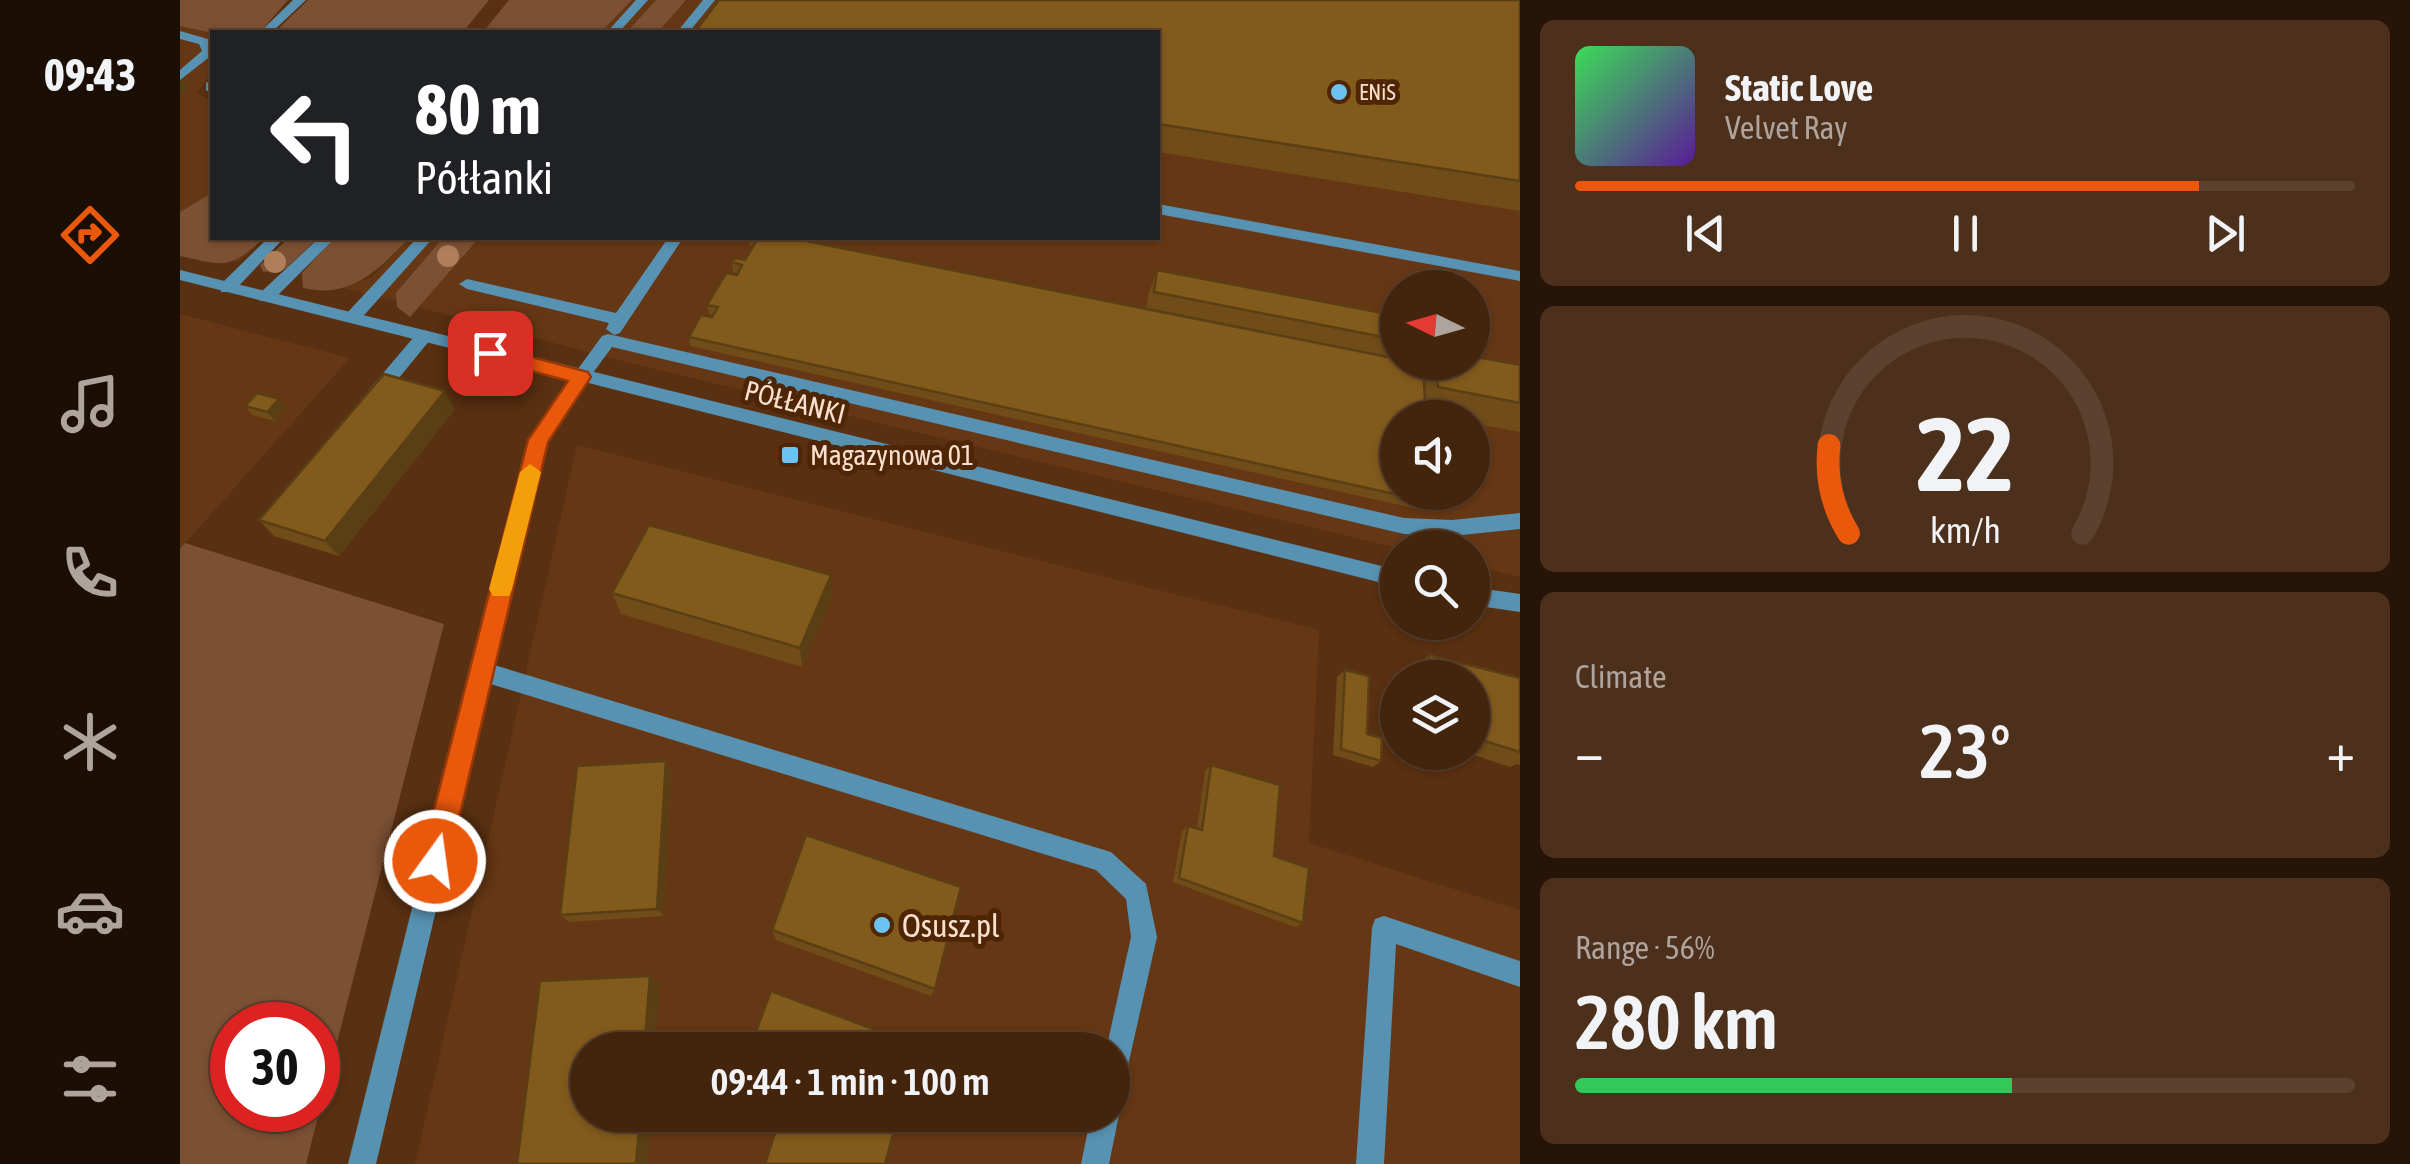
<!DOCTYPE html>
<meta charset="utf-8">
<style>
:root{--surface:#43240d;--page:#4d301b;--text:#f1f3f6;--muted:#afa49d;--line:#5b412e;--accent:#ea580c}
body{margin:0;font-family:"Asap Condensed",sans-serif;background:var(--page);color:var(--text);height:100vh;display:flex;flex-direction:column;font-size:38px;white-space:nowrap}
*{box-sizing:border-box;margin:0}
p{font-size:32px;color:var(--muted)}
.icon{flex:none;width:55px;height:55px;fill:none;stroke:currentColor;stroke-width:2;stroke-linecap:round;stroke-linejoin:round}
.map{position:relative;flex:1;overflow:hidden}
.side{display:flex;flex-direction:column;gap:20px;padding:20px;background:#251407;width:890px}
.side>*{flex:none}
.hud{position:absolute;left:30px;top:30px;width:950px;height:210px;border-radius:0px;box-shadow:0 2px 8px #0004,0 0 0 2px var(--line);background:#202124;color:#fff;overflow:hidden}
.needle{width:65px;rotate:275deg}
.fabs{position:absolute;left:1200px;top:270px;display:grid;gap:20px}
.fabs a{display:grid;place-items:center;width:110px;height:110px;border-radius:50%;background:var(--surface);box-shadow:0 2px 8px #0004,0 0 0 2px var(--line);font-size:50px}
.speed{position:absolute;left:30px;top:1002px;display:flex;gap:20px;font-size:50px;font-weight:700;text-align:center}
.speed>*{display:grid;place-content:center;width:130px;height:130px;border-radius:50%;background:var(--surface);box-shadow:0 2px 8px #0004,0 0 0 2px var(--line);line-height:1}
.speed .limit{border:15px solid #d22;background:#fff;color:#111}
.pin{position:absolute;display:grid;place-items:center;width:85px;height:85px;color:#fff;margin:-42px;border-radius:20px;box-shadow:0 5px 15px #0006}
.me{position:absolute;width:110px;margin:-55px;rotate:14deg;stroke-linejoin:round;filter:drop-shadow(0 0 8px #0008)}
.turn{display:flex;align-items:center;gap:35px;height:210px;padding:0 40px;font-size:45px}
.turn .icon{width:130px;height:130px;stroke-width:2.5}
.turn b{display:block;font-size:70px;line-height:85px}
.big{font-size:75px;font-weight:600;line-height:1.1}
.side .card{flex:1;display:flex;flex-direction:column;justify-content:center;gap:15px;min-width:0;padding:0 35px;border-radius:15px;background:var(--page)}
.side .dial{align-items:center;gap:0}
.dial svg{height:260px;overflow:visible;fill:none;stroke:var(--line);stroke-width:7;stroke-linecap:round;text-anchor:middle}
.dial text{fill:var(--text);stroke:none}
.song{display:flex;align-items:center;gap:30px}
.cover{width:120px;height:120px;border-radius:15px;background:linear-gradient(135deg,hsl(130 70% 55%),hsl(270 70% 35%))}
.played{height:10px;border-radius:5px;background:linear-gradient(90deg,var(--accent) 80%,var(--line) 80%)}
.keys{display:flex;justify-content:space-around;direction:ltr}
.heat{display:flex;justify-content:space-between;align-items:center;font-size:55px;direction:ltr}
.charge{height:15px;border-radius:8px;background:linear-gradient(90deg,#34c759 56%,var(--line) 0)}
.trip{position:absolute;left:390px;top:1032px;width:560px;height:100px;border-radius:50px;background:var(--surface);box-shadow:0 2px 8px #0004,0 0 0 2px var(--line);font-weight:600;line-height:100px;text-align:center}
main{display:flex;flex:1;min-height:0}
.menu{display:flex;flex-direction:column;width:180px;justify-content:space-around;align-items:center;background:#1b0e05;color:var(--muted)}
.menu .icon{width:70px;height:70px}
.menu .on{color:var(--accent)}
.menu b{font-size:45px;color:var(--text)}
.map>svg:first-child{display:block}
.built{fill:#663714;fill-rule:evenodd}
.green{fill:#7b5033;fill-rule:evenodd}
.lines{fill:none;stroke-linecap:round;stroke-linejoin:round}
.service{fill:#5892b2;fill-rule:evenodd}
.minor{fill:#5892b2;fill-rule:evenodd}
.tertiary{fill:#5892b2;fill-rule:evenodd}
.tree{fill:#b07e5a}
.wall{fill:#704d18}
.shaded-wall{fill:#5b3f14}
.building{fill:#825a1c;stroke:#5b3f14;stroke-width:2.5}
.route{fill:#ea580c;stroke:#983908;stroke-width:2.5}
.slow{fill:#f59e0b}
.poi-dot{fill:#6cc3f2;stroke:#4e2605;stroke-width:4}
.labels{text-anchor:middle;dominant-baseline:central;stroke-width:10;stroke-linejoin:round;paint-order:stroke}
.far-poi-label{font-size:22px;fill:#fbe0d0;stroke:#4e2605;text-anchor:start}
.street-label{font-size:28px;fill:#fbe0d0;stroke:#4e2605}
.poi-label{font-size:28px;fill:#fbe0d0;stroke:#4e2605;text-anchor:start}
.near-poi-label{font-size:32px;fill:#fbe0d0;stroke:#4e2605;text-anchor:start}
</style>
<main>
<nav class="menu">
<b>09:43</b>
<svg class="icon on" aria-label="directions" viewBox="0 0 24 24"><path d="M12 3l9 9-9 9-9-9zM9 14v-3h6M13 9l2 2-2 2"/></svg>
<svg class="icon" aria-label="music" viewBox="0 0 24 24"><path d="M9 18V5l10-2v13"/><circle cx="6" cy="18" r="3"/><circle cx="16" cy="16" r="3"/></svg>
<svg class="icon" aria-label="phone" viewBox="0 0 24 24"><path d="M5 4h4l2 5-3 2q2 4 5 5l2-3 5 2v4C11 20 4 13 5 4z"/></svg>
<svg class="icon" aria-label="climate" viewBox="0 0 24 24"><path d="M12 3v18M4 7l16 10M4 17L20 7"/></svg>
<svg class="icon" aria-label="car" viewBox="0 0 24 24"><path d="M5 17H2v-5l4-1 3-4h7l3 4 3 1v5h-3M9 17h6M6 11h13"/><circle cx="7" cy="17" r="2"/><circle cx="17" cy="17" r="2"/></svg>
<svg class="icon" aria-label="filters" viewBox="0 0 24 24"><path d="M4 7h16M4 17h16"/><circle cx="9" cy="7" r="2"/><circle cx="15" cy="17" r="2"/></svg>
</nav>
<div class="map">
<svg width="1340" height="1164" viewBox="0 0 1340 1164">
<rect width="100%" height="100%" fill="#593011"/>
<g class="built">
<path d="M452,0h888v577l-47,-11 -1,-18h-75l-767,-185 -286,-75 28,-11 37,-39h749v-206h-557zM1218,288h74v74h-74zM1218,418h74v74h-74z"/>
<polygon points="0,20 78,32 32,32 32,73 17,93 32,101 32,238 84,238 58,262 0,256"/>
<polygon points="0,314 170,358 0,549"/>
<path d="M397,445l742,185 -10,213 211,67v254h-1105zM408,1050h524v65h-524z"/>
</g>
<g class="green">
<polygon points="0,0 108,0 80,32 32,33 0,26"/>
<polygon points="128,0 309,0 283,32 95,32"/>
<polygon points="329,0 452,0 421,32 303,32"/>
<polygon points="476,0 506,0 478,32 447,32"/>
<path d="M32,193v45h52c-35,32 -38,28 -84,18v-44z"/>
<polygon points="109,238 138,238 104,270 83,272 80,265"/>
<path d="M154,238h75c-31,32 -57,61 -106,50l-1,-15z"/>
<polygon points="263,238 299,238 230,317 217,307 216,293"/>
<path d="M5,543l259,81 -138,540h-126v-615zM138,1025v85h-86v-85z"/>
</g>
<g class="lines">
<g class="service">
<polygon points="113,0 126,0 92,32 80,32"/>
<polygon points="456,0 468,0 439,32 427,32"/>
<polygon points="523,0 535,0 509,32 497,32"/>
<polygon points="0,31 28,39 32,55 0,80 0,70 22,51 19,44 0,39"/>
<polygon points="32,79 32,94 26,90 26,83"/>
<polygon points="978,204 1340,271 1340,281 978,214"/>
<polygon points="88,238 104,238 53,292 41,292 41,284"/>
<polygon points="139,238 155,238 92,301 80,301 80,293"/>
<polygon points="237,238 253,238 178,322 166,322 166,314"/>
<polygon points="488,238 503,238 440,333 434,335 426,329 429,323 287,289 279,284 287,279 436,313"/>
<polygon points="244,330 250,332 250,340 200,401 188,401 185,396 188,391 238,332"/>
<polygon points="428,334 1224,518 1272,520 1340,513 1340,529 1272,536 1224,534 432,347 407,381 395,381 395,373 422,336"/>
<polygon points="301,661 931,852 966,884 977,937 942,1092 932,1095 932,1050 926,1050 951,937 946,899 916,870 301,681 293,678 290,671 293,664"/>
<polygon points="1204,916 1340,961 1340,987 1216,944 1204,1164 1176,1164 1192,928 1195,919"/>
<polygon points="932,1104 939,1115 929,1164 901,1164 911,1115 932,1115"/>
</g>
<polygon class="minor" points="401,371 410,377 367,441 196,1164 168,1164 349,440 395,373"/>
<g class="tertiary">
<polygon points="0,270 1218,570 1218,587 0,280"/>
<polygon points="1292,587 1340,594 1340,612 1292,605"/>
</g>
</g>
<g class="tree">
<circle cx="268" cy="256" r="11"/>
<circle cx="95" cy="262" r="11"/>
</g>
<g class="wall">
<polygon points="1340,0 1340,211 978,152 978,32"/>
<polygon points="568,238 611,238 966,309 968,296 977,270 1218,316 1218,362 1292,362 1340,365 1340,432 1292,423 1292,418 1264,418 1245,414 1250,502 1242,510 510,346 509,337 533,315 529,314 527,305 558,273 553,272 552,262 565,260 573,246 569,245"/>
<polygon points="99,399 106,408 95,421 72,415 65,406"/>
<polygon points="275,409 159,556 94,536 79,520"/>
<polygon points="432,593 652,597 622,667 441,614"/>
<polygon points="1249,655 1340,678 1340,765 1336,764 1330,767 1285,752 1292,752 1292,678 1233,678 1232,669"/>
<polygon points="1165,670 1187,734 1201,761 1193,767 1153,755 1157,677"/>
<polygon points="486,761 491,772 484,916 390,922 380,915"/>
<polygon points="1031,765 1094,856 1123,923 1115,927 993,882 1002,831 1008,826 1017,829 1025,771"/>
<polygon points="592,930 755,989 751,996 596,940"/>
</g>
<g class="shaded-wall">
<polygon points="3,79 9,88 0,95 0,81"/>
<polygon points="265,391 275,409 159,556 145,541"/>
<polygon points="99,399 106,408 95,421 87,412"/>
<polygon points="651,575 652,597 622,667 620,648"/>
<polygon points="486,761 491,772 484,916 477,909"/>
<polygon points="470,976 480,983 475,1050 464,1050"/>
<polygon points="460,1115 471,1115 468,1164 456,1164"/>
</g>
<g class="building">
<polygon points="539,0 1340,0 1340,181 978,124 978,32 515,32"/>
<polygon points="574,238 611,238 1218,359 1218,362 1243,364 1246,418 1218,418 1218,492 1250,492 1250,502 509,337 521,315 532,317 538,307 527,305 546,273 557,275 562,265 552,262 555,258 565,260 578,238"/>
<polygon points="977,270 1218,316 1218,340 974,292"/>
<polygon points="1292,356 1340,365 1340,403 1258,387 1256,362 1292,362"/>
<polygon points="204,374 265,391 145,541 79,520"/>
<polygon points="77,393 99,399 87,412 65,406"/>
<polygon points="469,525 651,575 620,648 432,593"/>
<polygon points="1249,655 1340,678 1340,752 1292,737 1292,678 1250,678"/>
<polygon points="1165,670 1189,676 1187,734 1202,738 1201,761 1161,749"/>
<polygon points="486,761 477,909 380,915 397,766"/>
<polygon points="1031,765 1100,785 1094,856 1129,868 1123,923 999,878 1008,826 1022,830"/>
<polygon points="626,835 781,887 755,989 592,930"/>
<polygon points="470,976 464,1050 408,1050 408,1115 460,1115 456,1164 337,1164 360,981"/>
<polygon points="591,991 736,1045 735,1050 569,1050"/>
<polygon points="601,1115 718,1115 705,1164 585,1164"/>
</g>
<polygon class="route" points="310,346 408,372 411,377 368,442 269,861 265,870 255,874 245,870 241,861 348,440 388,381 304,358 304,348"/>
<polygon class="slow" points="350,464 361,472 332,589 329,596 313,596 309,589 340,472"/>
<g class="poi-dot">
<circle cx="1159" cy="92" r="10"/>
<rect x="600" y="445" width="20" height="20" rx="5"/>
<circle cx="702" cy="925" r="10"/>
</g>
<g class="labels">
<g class="far-poi-label">
<text x="1179" y="92">ENiS</text>
</g>
<g class="street-label">
<text transform="translate(615 402) rotate(14)">PÓŁŁANKI</text>
</g>
<g class="poi-label">
<text x="630" y="455">Magazynowa 01</text>
</g>
<g class="near-poi-label">
<text x="722" y="925">Osusz.pl</text>
</g>
</g>
</svg>
<div class="fabs">
<a><svg class="needle" viewBox="-14 -14 28 28"><path d="M0-13l5 13h-10z" fill="#e53935"/><path d="M0 13l5-13h-10z" fill="#afa49d"/></svg></a>
<a><svg class="icon" aria-label="sound" viewBox="0 0 24 24"><path d="M4 9h4l5-4v14l-5-4H4zM17 9q2 3 0 6"/></svg></a>
<a><svg class="icon" aria-label="search" viewBox="0 0 24 24"><circle cx="10" cy="10" r="6"/><path d="M15 15l6 6"/></svg></a>
<a><svg class="icon" aria-label="layers" viewBox="0 0 24 24"><path d="M12 4l9 5-9 5-9-5zM3 14l9 5 9-5"/></svg></a>
</div>
<div class="speed"><div class="limit">30</div></div>
<div class="pin" style="left:310px;top:353px;background:#d93025"><svg class="icon" aria-label="arrive" viewBox="0 0 24 24"><path d="M6 21V4h12l-3 4 3 4H6"/></svg></div>
<svg class="me" style="left:255px;top:861px" viewBox="-20 -20 40 40"><circle r="17" fill="#ea580c" stroke="#fff" stroke-width="3"/><path d="M0-11L8 9 0 5-8 9z" fill="#fff"/></svg>
<div class="trip">09:44 · 1 min · 100 m</div>
<div class="hud">
<div class="turn"><svg class="icon" aria-label="left" viewBox="0 0 24 24"><path d="M17 20v-9H6M10 6l-5 5 5 5"/></svg><div><b>80 m</b>Półłanki</div></div>
</div>
</div>
<section class="side">
<div class="card">
<div class="song"><i class="cover"></i><div><b>Static Love</b><p>Velvet Ray</p></div></div>
<div class="played"></div>
<div class="keys"><svg class="icon" aria-label="previous" viewBox="0 0 24 24"><path d="M18 5L8 12l10 7zM5 5v14"/></svg><svg class="icon" aria-label="pause" viewBox="0 0 24 24"><path d="M8 5v14M16 5v14"/></svg><svg class="icon" aria-label="next" viewBox="0 0 24 24"><path d="M6 5l10 7-10 7zM19 5v14"/></svg></div>
</div>
<div class="card dial"><svg viewBox="0 0 100 80">
<path d="M14 69A42 42 0 1 1 86 69"/>
<path d="M14 69A42 42 0 0 1 8 42" stroke="#ea580c"/>
<text x="50" y="56" font-size="32" font-weight="700">22</text>
<text x="50" y="72" font-size="11">km/h</text>
</svg></div>
<div class="card"><p>Climate</p>
<div class="heat"><a>−</a><b class="big">23°</b><a>+</a></div>
</div>
<div class="card"><p>Range · 56%</p><b class="big">280 km</b><div class="charge"></div></div>
</section>
</main>
